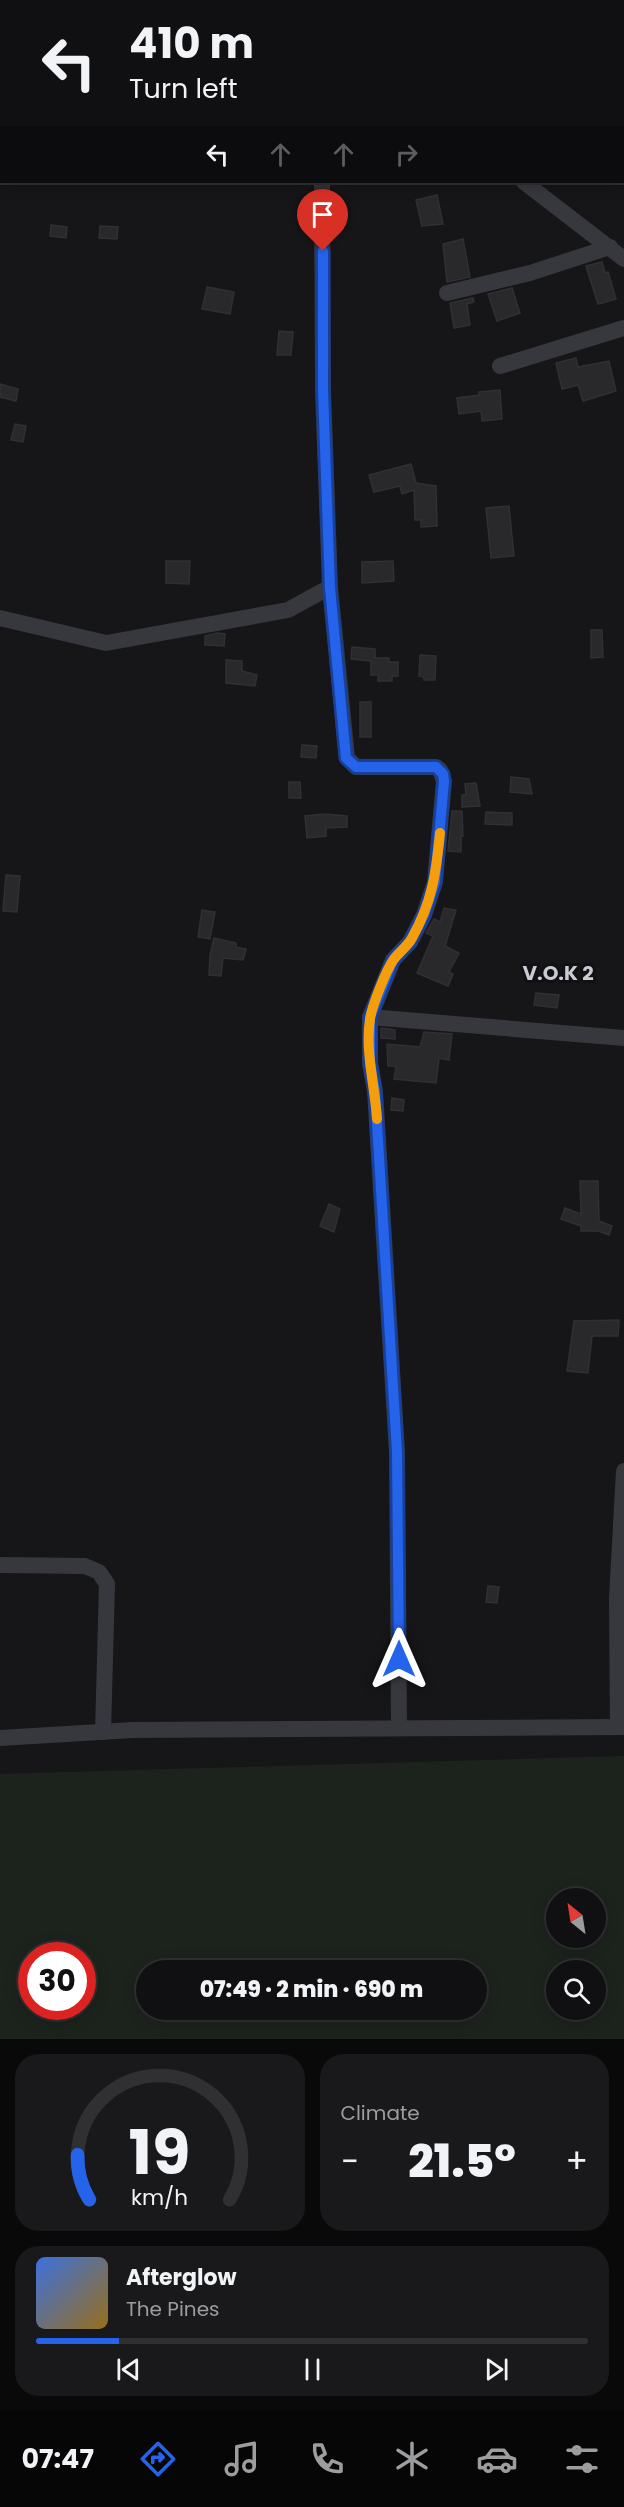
<!DOCTYPE html>
<meta charset="utf-8">
<style>
:root{--surface:#101012;--page:#19191b;--text:#f1f3f6;--muted:#9c9d9f;--line:#303032;--accent:#2563eb}
body{margin:0;font-family:Poppins,sans-serif;background:var(--page);color:var(--text);height:100vh;display:flex;flex-direction:column;font-size:22px;white-space:nowrap}
*{box-sizing:border-box;margin:0}
p{font-size:20px;color:var(--muted)}
.icon{flex:none;width:33px;height:33px;fill:none;stroke:currentColor;stroke-width:2;stroke-linecap:round;stroke-linejoin:round}
.map{position:relative;height:2039px;overflow:hidden}
.details{display:flex;flex-direction:column;gap:15px;padding:15px;background:#09090a;flex:1}
.details>*{flex:none}
.banner{position:absolute;left:0px;top:0px;width:624px;height:183px;box-shadow:0 3px 15px #0003,0 0 0 2px var(--line);background:#101012;color:var(--text);overflow:hidden}
.needle{width:39px;rotate:330deg}
.tools{position:absolute;left:546px;top:1888px;display:grid;gap:12px}
.tools a{display:grid;place-items:center;width:60px;height:60px;border-radius:50%;background:var(--surface);box-shadow:0 3px 15px #0003,0 0 0 2px var(--line);font-size:30px}
.speed{position:absolute;left:18px;top:1942px;display:flex;gap:12px;font-size:30px;font-weight:700;text-align:center}
.speed>*{display:grid;place-content:center;width:78px;height:78px;border-radius:50%;background:var(--surface);box-shadow:0 3px 15px #0003,0 0 0 2px var(--line);line-height:1}
.speed .limit{border:9px solid #d22;background:#fff;color:#111}
.pin{position:absolute;display:grid;place-items:center;width:51px;height:51px;color:#fff;margin:-62px -26px;border-radius:50% 50% 50% 0;rotate:-45deg;box-shadow:0 0 6px #0007}
.pin .icon{rotate:45deg}
.me{position:absolute;width:66px;margin:-33px;rotate:0deg;stroke-linejoin:round;filter:drop-shadow(0 0 4px #0008)}
.turn{display:flex;align-items:center;gap:21px;height:126px;padding:0 30px;font-size:27px}
.turn .icon{width:78px;height:78px;stroke-width:2.5}
.turn b{display:block;font-size:42px;line-height:51px}
.lanes{display:flex;align-items:center;height:57px;padding:0 30px;background:#0003;justify-content:center;gap:30px;direction:ltr}
.lanes .off{opacity:.35}
.big{font-size:45px;font-weight:800;line-height:1.1}
.details .tile{flex:1;display:flex;flex-direction:column;justify-content:center;gap:9px;min-width:0;padding:0 21px;border-radius:24px;background:var(--page)}
.details .dial{align-items:center;gap:0}
.dial svg{height:156px;overflow:visible;fill:none;stroke:var(--line);stroke-width:7;stroke-linecap:round;text-anchor:middle}
.dial text{fill:var(--text);stroke:none}
.song{display:flex;align-items:center;gap:18px}
.cover{width:72px;height:72px;border-radius:9px;background:linear-gradient(135deg,hsl(220 70% 55%),hsl(40 70% 35%))}
.played{height:6px;border-radius:3px;background:linear-gradient(90deg,var(--accent) 15%,var(--line) 15%)}
.keys{display:flex;justify-content:space-around;direction:ltr}
.heat{display:flex;justify-content:space-between;align-items:center;font-size:33px;direction:ltr}
.details .tiles{flex:1;display:grid;gap:15px;grid-template-columns:1fr 1fr}
.tile:last-child{grid-column:span 2}
.trip{position:absolute;left:136px;top:1960px;width:351px;height:60px;border-radius:30px;background:var(--surface);box-shadow:0 3px 15px #0003,0 0 0 2px var(--line);font-weight:800;line-height:60px;text-align:center}
.tabs{display:flex;height:96px;justify-content:space-around;align-items:center;background:#060607;color:var(--muted)}
.tabs .icon{width:42px;height:42px}
.tabs .selected{color:var(--accent)}
.tabs b{font-size:27px;color:var(--text)}
.map>svg:first-child{display:block}
.green{fill:#1c231d;fill-rule:evenodd}
.building{fill:#29292c;stroke:#303034;stroke-width:1.5}
.lines{fill:none;stroke-linecap:round;stroke-linejoin:round}
.minor{stroke:#37383d;stroke-width:16}
.route-casing{stroke:#184099;stroke-width:15}
.route{stroke:#2563eb;stroke-width:10}
.slow{stroke:#f59e0b;stroke-width:10}
.labels{text-anchor:middle;dominant-baseline:central;stroke-width:6;stroke-linejoin:round;paint-order:stroke}
.quarter-label{font-size:20px;font-weight:bold;fill:#c9ccd4;stroke:#111113}
</style>
<div class="map">
<svg width="624" height="2039" viewBox="0 0 624 2039">
<rect width="100%" height="100%" fill="#161618"/>
<path class="green" d="M624,1756v283h-624v-265zM556,1899h40v39h-40zM32,1956h50v51h-50zM147,1971h330v39h-330zM556,1971h40v39h-40z"/>
<g class="building">
<polygon points="437,195 443,224 422,226 416,200"/>
<polygon points="51,225 67,227 66,238 50,236"/>
<polygon points="100,226 118,227 117,239 99,238"/>
<polygon points="463,239 470,277 447,282 443,244"/>
<polygon points="602,262 605,273 608,272 616,299 598,304 586,266"/>
<polygon points="207,287 234,292 230,314 202,309"/>
<polygon points="512,288 520,313 497,321 488,294"/>
<polygon points="473,298 474,302 467,304 470,325 454,328 450,303"/>
<polygon points="279,331 293,332 291,355 277,355"/>
<polygon points="576,358 578,367 609,361 616,391 583,401 578,385 562,389 556,363"/>
<polygon points="0,384 18,389 16,401 0,397"/>
<polygon points="500,390 502,419 482,421 481,411 459,414 457,398 479,395 479,392"/>
<polygon points="15,424 26,426 23,442 11,440"/>
<polygon points="411,464 416,483 436,486 437,526 421,527 421,520 415,520 414,490 402,494 400,486 374,492 369,475"/>
<polygon points="509,506 514,556 491,558 486,508"/>
<polygon points="166,561 190,561 189,584 166,583"/>
<polygon points="393,561 394,581 362,583 362,562"/>
<polygon points="591,630 602,630 603,657 591,658"/>
<polygon points="217,633 225,634 224,646 205,645 205,636"/>
<polygon points="352,647 375,649 375,658 389,658 389,662 398,662 398,676 392,676 392,681 378,681 378,675 371,675 371,661 351,659"/>
<polygon points="420,655 436,656 435,680 424,680 424,677 419,676"/>
<polygon points="226,660 242,661 242,671 257,675 255,686 226,683"/>
<rect x="360" y="702" width="11" height="35"/>
<polygon points="302,745 317,746 316,758 301,757"/>
<polygon points="511,777 529,779 532,794 510,792"/>
<polygon points="289,782 300,782 301,798 289,798"/>
<polygon points="476,783 480,806 462,807 462,795 466,795 465,784"/>
<polygon points="452,811 462,811 463,836 461,836 461,852 448,851"/>
<polygon points="486,812 512,813 512,825 485,824"/>
<polygon points="325,814 347,816 347,827 326,828 326,836 307,838 305,816"/>
<polygon points="6,875 20,876 17,912 3,911"/>
<polygon points="444,908 456,910 445,946 459,953 449,972 453,974 448,986 417,973 433,936 426,933 434,919 440,922"/>
<polygon points="202,910 215,912 210,939 198,937"/>
<polygon points="214,938 236,943 236,947 246,949 243,960 223,958 221,976 209,975 210,955"/>
<polygon points="536,993 559,995 557,1008 534,1005"/>
<polygon points="381,1028 395,1030 395,1039 381,1038"/>
<polygon points="424,1032 452,1034 449,1060 439,1058 436,1083 394,1079 396,1066 388,1066 387,1044 420,1047"/>
<polygon points="392,1098 404,1100 403,1111 391,1110"/>
<polygon points="580,1181 598,1181 599,1221 612,1226 609,1235 598,1231 581,1231 581,1226 561,1219 565,1208 581,1214"/>
<polygon points="329,1204 340,1209 334,1232 320,1226"/>
<polygon points="619,1320 618,1336 592,1336 588,1373 567,1371 574,1321"/>
<polygon points="488,1586 499,1587 497,1603 486,1602"/>
</g>
<g class="lines">
<g class="minor">
<polyline points="269,0 271,2"/>
<polyline points="622,92 624,92"/>
<polyline points="322,182 323,390 330,587 347,758 356,767 436,767 440,770 444,781 435,882 424,915 410,942 393,960 370,1017 370,1063 375,1091 397,1452 399,1728"/>
<polyline points="524,182 624,259"/>
<polyline points="447,293 530,273 610,247"/>
<polyline points="500,366 624,328"/>
<polyline points="0,618 106,643 288,610 330,587"/>
<polyline points="370,1017 624,1038"/>
<polyline points="0,1565 85,1566 99,1572 107,1584 103,1732"/>
<polyline points="618,1727 617,1598 624,1471"/>
<polyline points="0,1738 132,1730 624,1727"/>
</g>
</g>
<g class="lines">
<g class="route-casing">
<polyline id="route" points="323,251 323,390 330,588 346,758 356,767 436,767 443,774 444,781 435,882 424,915 410,942 393,960 370,1017 370,1063 375,1091 397,1452 399,1659"/>
</g>
<use href="#route" class="route"/>
<path class="slow" d="M377,1119c-2,-33 -12,-67 -7,-100 2,-13 16,-49 24,-60 5,-7 13,-12 18,-21 20,-36 24,-64 28,-105"/>
</g>
<g class="labels">
<g class="quarter-label">
<text x="558" y="973">V.O.K 2</text>
</g>
</g>
</svg>
<div class="tools">
<a><svg class="needle" viewBox="-14 -14 28 28"><path d="M0-13l5 13h-10z" fill="#e53935"/><path d="M0 13l5-13h-10z" fill="#9c9d9f"/></svg></a>
<a><svg class="icon" aria-label="search" viewBox="0 0 24 24"><circle cx="10" cy="10" r="6"/><path d="M15 15l6 6"/></svg></a>
</div>
<div class="speed"><div class="limit">30</div></div>
<div class="pin" style="left:323px;top:251px;background:#d93025"><svg class="icon" aria-label="arrive" viewBox="0 0 24 24"><path d="M6 21V4h12l-3 4 3 4H6"/></svg></div>
<svg class="me" style="left:399px;top:1659px" viewBox="-20 -20 40 40"><path d="M0-17L14 15 0 8-14 15z" fill="#2563eb" stroke="#fff" stroke-width="4"/></svg>
<div class="trip">07:49 · 2 min · 690 m</div>
<div class="banner">
<div class="turn"><svg class="icon" aria-label="left" viewBox="0 0 24 24"><path d="M17 20v-9H6M10 6l-5 5 5 5"/></svg><div><b>410 m</b>Turn left</div></div>
<div class="lanes"><svg class="icon" aria-label="left" viewBox="0 0 24 24"><path d="M17 20v-9H6M10 6l-5 5 5 5"/></svg><svg class="icon off" aria-label="ahead" viewBox="0 0 24 24"><path d="M12 20V5M6 11l6-6 6 6"/></svg><svg class="icon off" aria-label="ahead" viewBox="0 0 24 24"><path d="M12 20V5M6 11l6-6 6 6"/></svg><svg class="icon off" aria-label="right" viewBox="0 0 24 24"><path d="M7 20v-9h11M14 6l5 5-5 5"/></svg></div>
</div>
</div>
<section class="details">
<div class="tiles">
<div class="tile dial"><svg viewBox="0 0 100 80">
<path d="M14 69A42 42 0 1 1 86 69"/>
<path d="M14 69A42 42 0 0 1 8 46" stroke="#2563eb"/>
<text x="50" y="56" font-size="32" font-weight="700">19</text>
<text x="50" y="72" font-size="11">km/h</text>
</svg></div>
<div class="tile"><p>Climate</p>
<div class="heat"><a>−</a><b class="big">21.5°</b><a>+</a></div>
</div>
<div class="tile">
<div class="song"><i class="cover"></i><div><b>Afterglow</b><p>The Pines</p></div></div>
<div class="played"></div>
<div class="keys"><svg class="icon" aria-label="previous" viewBox="0 0 24 24"><path d="M18 5L8 12l10 7zM5 5v14"/></svg><svg class="icon" aria-label="pause" viewBox="0 0 24 24"><path d="M8 5v14M16 5v14"/></svg><svg class="icon" aria-label="next" viewBox="0 0 24 24"><path d="M6 5l10 7-10 7zM19 5v14"/></svg></div>
</div>
</div>
</section>
<nav class="tabs">
<b>07:47</b>
<svg class="icon selected" aria-label="directions" viewBox="0 0 24 24"><path d="M12 3l9 9-9 9-9-9zM9 14v-3h6M13 9l2 2-2 2"/></svg>
<svg class="icon" aria-label="music" viewBox="0 0 24 24"><path d="M9 18V5l10-2v13"/><circle cx="6" cy="18" r="3"/><circle cx="16" cy="16" r="3"/></svg>
<svg class="icon" aria-label="phone" viewBox="0 0 24 24"><path d="M5 4h4l2 5-3 2q2 4 5 5l2-3 5 2v4C11 20 4 13 5 4z"/></svg>
<svg class="icon" aria-label="climate" viewBox="0 0 24 24"><path d="M12 3v18M4 7l16 10M4 17L20 7"/></svg>
<svg class="icon" aria-label="car" viewBox="0 0 24 24"><path d="M5 17H2v-5l4-1 3-4h7l3 4 3 1v5h-3M9 17h6M6 11h13"/><circle cx="7" cy="17" r="2"/><circle cx="17" cy="17" r="2"/></svg>
<svg class="icon" aria-label="filters" viewBox="0 0 24 24"><path d="M4 7h16M4 17h16"/><circle cx="9" cy="7" r="2"/><circle cx="15" cy="17" r="2"/></svg>
</nav>
